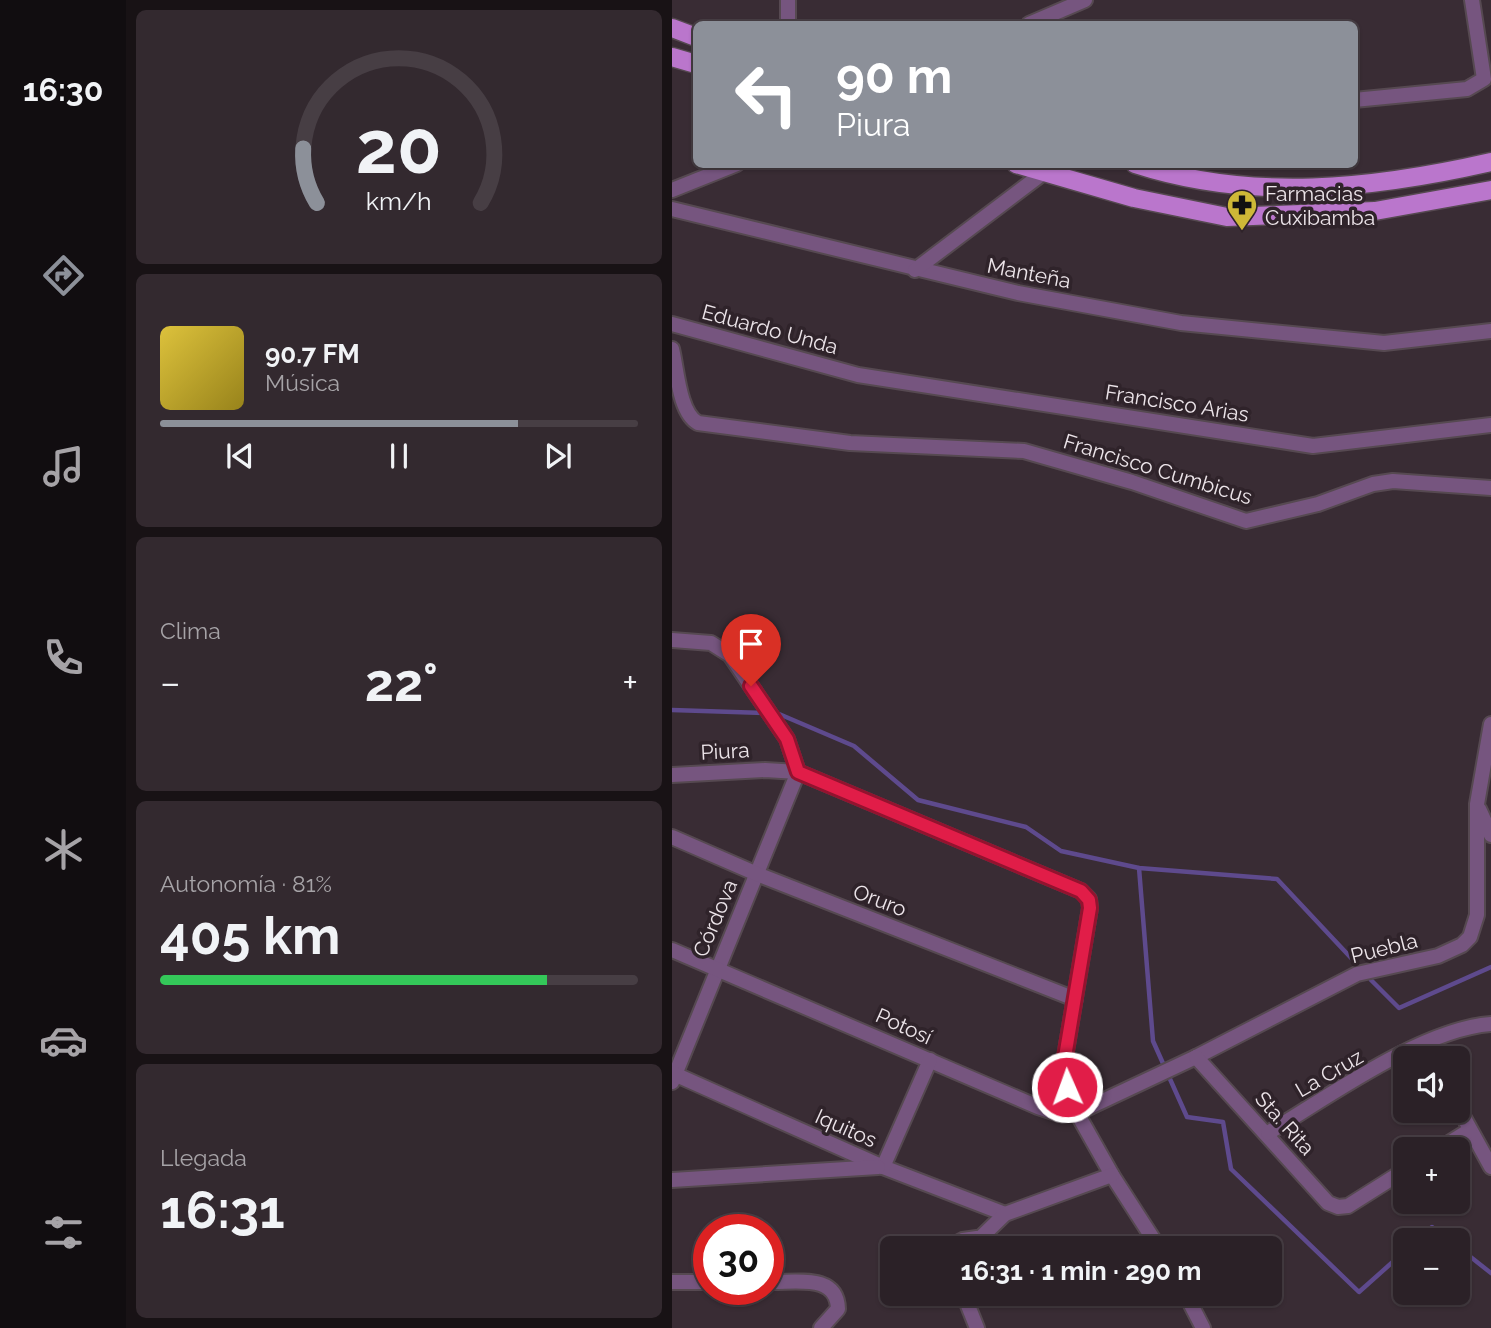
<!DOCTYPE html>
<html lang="es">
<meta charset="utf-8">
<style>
:root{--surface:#2b2127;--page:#33292f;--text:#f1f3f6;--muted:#a6a3a7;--line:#473e44;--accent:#8c9099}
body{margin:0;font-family:Raleway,sans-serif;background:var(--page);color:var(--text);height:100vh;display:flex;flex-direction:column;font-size:26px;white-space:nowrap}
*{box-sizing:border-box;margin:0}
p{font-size:23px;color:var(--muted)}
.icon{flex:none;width:38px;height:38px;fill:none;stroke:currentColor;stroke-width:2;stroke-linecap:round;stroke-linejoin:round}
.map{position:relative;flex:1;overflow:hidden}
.details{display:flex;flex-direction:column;gap:10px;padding:10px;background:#181215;width:546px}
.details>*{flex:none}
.top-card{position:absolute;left:21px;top:21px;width:665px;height:147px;border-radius:10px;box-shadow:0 2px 5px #0004,0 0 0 2px var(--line);background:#8c9099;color:#fff;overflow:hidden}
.fabs{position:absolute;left:721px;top:1046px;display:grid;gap:14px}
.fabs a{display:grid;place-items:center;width:77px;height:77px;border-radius:10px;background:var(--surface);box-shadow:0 2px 5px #0004,0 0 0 2px var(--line);font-size:35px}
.speed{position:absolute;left:21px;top:1214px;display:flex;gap:14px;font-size:35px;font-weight:700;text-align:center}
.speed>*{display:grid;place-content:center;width:91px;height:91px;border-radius:50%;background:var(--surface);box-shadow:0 2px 5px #0004,0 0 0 2px var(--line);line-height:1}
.speed .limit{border:10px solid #d22;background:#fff;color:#111}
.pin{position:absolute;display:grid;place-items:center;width:60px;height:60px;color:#fff;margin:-72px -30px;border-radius:50% 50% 50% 0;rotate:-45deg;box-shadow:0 0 7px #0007}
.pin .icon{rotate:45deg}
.me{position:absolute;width:77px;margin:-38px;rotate:358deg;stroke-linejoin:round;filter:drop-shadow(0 0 5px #0008)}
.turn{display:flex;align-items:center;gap:24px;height:147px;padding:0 28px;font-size:32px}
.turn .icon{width:91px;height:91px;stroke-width:2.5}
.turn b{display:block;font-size:49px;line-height:60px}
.big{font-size:52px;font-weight:700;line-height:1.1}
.details .card{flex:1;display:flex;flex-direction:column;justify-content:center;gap:10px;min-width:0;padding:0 24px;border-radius:10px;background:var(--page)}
.details .dial{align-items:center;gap:0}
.dial svg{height:182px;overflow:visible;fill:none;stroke:var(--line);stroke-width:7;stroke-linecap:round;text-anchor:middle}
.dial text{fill:var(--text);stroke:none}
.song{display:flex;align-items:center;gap:21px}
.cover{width:84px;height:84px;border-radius:10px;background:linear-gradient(135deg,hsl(50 70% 55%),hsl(50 70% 35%))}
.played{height:7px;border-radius:4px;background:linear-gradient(90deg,var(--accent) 75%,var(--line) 75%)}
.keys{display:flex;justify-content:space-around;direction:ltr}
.heat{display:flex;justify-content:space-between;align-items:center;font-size:38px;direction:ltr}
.charge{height:10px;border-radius:5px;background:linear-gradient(90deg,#34c759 81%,var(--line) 0)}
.trip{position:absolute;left:208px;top:1236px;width:402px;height:70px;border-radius:10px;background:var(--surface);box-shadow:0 2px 5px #0004,0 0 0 2px var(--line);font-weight:700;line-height:70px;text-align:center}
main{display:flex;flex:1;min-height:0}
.tab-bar{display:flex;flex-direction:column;width:126px;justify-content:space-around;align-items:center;background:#110d10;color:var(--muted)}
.tab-bar .icon{width:49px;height:49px}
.tab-bar .selected{color:var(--accent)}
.tab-bar b{font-size:32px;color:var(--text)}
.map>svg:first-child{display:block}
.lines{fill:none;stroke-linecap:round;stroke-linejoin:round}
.stream{stroke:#5e4a8d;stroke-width:4.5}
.minor-casing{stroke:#564951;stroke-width:18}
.major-casing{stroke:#564951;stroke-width:21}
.minor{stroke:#76557f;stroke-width:14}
.major{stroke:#ba76cc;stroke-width:18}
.route-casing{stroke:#92132f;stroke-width:18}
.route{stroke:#e11d48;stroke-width:12}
.labels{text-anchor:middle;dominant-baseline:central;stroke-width:7;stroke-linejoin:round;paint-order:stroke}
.poi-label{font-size:21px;fill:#ece4e9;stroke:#2f232a;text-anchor:start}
.street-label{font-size:21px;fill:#ece4e9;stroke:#2f232a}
</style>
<main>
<nav class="tab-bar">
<b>16:30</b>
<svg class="icon selected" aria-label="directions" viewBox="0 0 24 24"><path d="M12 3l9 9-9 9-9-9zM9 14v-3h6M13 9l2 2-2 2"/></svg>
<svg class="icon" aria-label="music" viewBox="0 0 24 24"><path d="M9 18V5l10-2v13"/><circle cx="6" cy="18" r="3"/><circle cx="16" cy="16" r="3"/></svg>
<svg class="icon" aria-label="phone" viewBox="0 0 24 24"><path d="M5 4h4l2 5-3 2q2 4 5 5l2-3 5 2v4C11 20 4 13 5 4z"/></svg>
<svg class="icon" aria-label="climate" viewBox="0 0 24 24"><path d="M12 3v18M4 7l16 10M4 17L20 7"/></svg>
<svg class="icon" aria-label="car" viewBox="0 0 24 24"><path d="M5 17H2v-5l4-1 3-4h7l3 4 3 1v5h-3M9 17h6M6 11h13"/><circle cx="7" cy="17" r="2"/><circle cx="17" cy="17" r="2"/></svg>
<svg class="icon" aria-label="filters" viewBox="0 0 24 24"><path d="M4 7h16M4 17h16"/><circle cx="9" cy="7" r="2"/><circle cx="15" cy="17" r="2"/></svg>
</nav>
<section class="details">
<div class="card dial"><svg viewBox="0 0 100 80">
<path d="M14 69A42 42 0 1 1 86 69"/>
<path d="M14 69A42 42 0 0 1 8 45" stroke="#8c9099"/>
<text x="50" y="56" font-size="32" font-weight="700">20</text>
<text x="50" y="72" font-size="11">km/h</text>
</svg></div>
<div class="card">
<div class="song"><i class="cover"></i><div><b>90.7 FM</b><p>Música</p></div></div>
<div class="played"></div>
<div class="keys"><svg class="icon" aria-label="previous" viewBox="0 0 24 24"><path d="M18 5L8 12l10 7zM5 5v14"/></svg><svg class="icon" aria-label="pause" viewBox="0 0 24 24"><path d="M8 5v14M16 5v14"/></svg><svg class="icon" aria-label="next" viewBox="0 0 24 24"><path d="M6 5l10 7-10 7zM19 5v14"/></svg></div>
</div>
<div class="card"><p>Clima</p>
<div class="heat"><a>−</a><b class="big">22°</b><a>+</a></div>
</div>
<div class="card"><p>Autonomía · 81%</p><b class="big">405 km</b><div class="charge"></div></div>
<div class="card"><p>Llegada</p><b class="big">16:31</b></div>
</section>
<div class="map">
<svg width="819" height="1328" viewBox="0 0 819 1328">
<rect width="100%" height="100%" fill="#392c34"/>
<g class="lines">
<g class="stream">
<polyline points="0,710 92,713"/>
<polyline points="107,714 182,746 246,800 354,827 389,851 467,868 605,879 681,960"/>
<polyline points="467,868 481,1041 515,1117 551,1122 559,1169 687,1292 733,1251"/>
<polyline points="699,980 727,1008 819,967"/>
<polyline points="745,1241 760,1227 777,1241"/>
<polyline points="786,1247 819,1273"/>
</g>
<g class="minor-casing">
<g id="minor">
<polyline points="116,24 116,0"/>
<polyline points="357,24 413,0"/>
<polyline points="682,100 795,89 812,79 800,0"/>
<polyline points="0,190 65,164"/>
<polyline points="0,209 346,293 509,323 712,343 819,331"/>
<polyline points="243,270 383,164"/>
<polyline points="0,324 186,375 641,446 819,425"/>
<path d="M0,349c5,20 7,64 26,74l152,20 174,8 108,31 114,39 72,-17 55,-20 20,-3 98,7"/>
<polyline points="0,640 39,643 58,655 115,739 126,772 0,1082"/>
<polyline points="0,775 93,770 126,772 409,891 417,899 418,908 393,1057 395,1087 405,1113 440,1175 487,1248"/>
<polyline points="807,809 819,835"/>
<polyline points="0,837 85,874 403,999"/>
<polyline points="0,950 366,1107 387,1114 405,1113 524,1057 685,974 766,956 790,945 798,937 805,915 805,804 819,724"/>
<polyline points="752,1044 760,1059"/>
<polyline points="524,1057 656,1203 666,1207 676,1206 733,1170"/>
<polyline points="0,1073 211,1167 333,1214"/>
<polyline points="786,1107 819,1167"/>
<path d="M596,1133c60,-36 154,-104 223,-109"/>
<polyline points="766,1150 798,1130"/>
<polyline points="211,1167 258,1060"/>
<polyline points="0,1180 206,1167"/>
<polyline points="276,1248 291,1240 305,1238"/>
<polyline points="298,1248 333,1214 440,1175"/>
<polyline points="0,1282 37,1282"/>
<path d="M96,1282c28,1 69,-9 70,27l-17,19"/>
<polyline points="291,1293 305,1328"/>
<polyline points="513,1293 531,1328"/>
</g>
</g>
<g class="major-casing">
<g id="major">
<polyline points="0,28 24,37"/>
<polyline points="0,57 24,64"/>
<polyline points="344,164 462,198 555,217 703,211 819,190"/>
<path d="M463,164c117,38 238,25 356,-2"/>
</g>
</g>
<use href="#minor" class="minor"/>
<use href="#major" class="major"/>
</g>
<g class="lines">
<g class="route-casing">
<polyline id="route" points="79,686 115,739 126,772 409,891 417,900 418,908 393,1057 395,1087"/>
</g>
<use href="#route" class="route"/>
</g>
<defs>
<g id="pharmacy-pin" transform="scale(1.575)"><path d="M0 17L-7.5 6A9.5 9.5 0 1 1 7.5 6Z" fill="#ceb837" stroke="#2f232a"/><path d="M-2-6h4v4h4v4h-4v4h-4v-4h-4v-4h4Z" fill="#111"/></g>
</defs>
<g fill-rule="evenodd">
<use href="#pharmacy-pin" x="570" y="205"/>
</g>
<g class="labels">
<g class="poi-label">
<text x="593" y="193">Farmacias<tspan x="593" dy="24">Cuxibamba</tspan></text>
</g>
<g class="street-label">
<text transform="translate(357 273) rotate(11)">Manteña</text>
<text transform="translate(98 329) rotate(15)">Eduardo Unda</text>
<text transform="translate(505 403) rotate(9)">Francisco Arias</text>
<text transform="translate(486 469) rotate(17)">Francisco Cumbicus</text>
<text transform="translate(53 751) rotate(-3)">Piura</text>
<text transform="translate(208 900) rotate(21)">Oruro</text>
<text transform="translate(43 918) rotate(-67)">Córdova</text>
<text transform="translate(712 948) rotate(-14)">Puebla</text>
<text transform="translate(232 1026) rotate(24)">Potosí</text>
<text transform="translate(657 1073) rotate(-30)">La Cruz</text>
<text transform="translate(613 1123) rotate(48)">Sta. Rita</text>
<text transform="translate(174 1128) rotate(24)">Iquitos</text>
</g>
</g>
</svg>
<div class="fabs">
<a><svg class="icon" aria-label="sound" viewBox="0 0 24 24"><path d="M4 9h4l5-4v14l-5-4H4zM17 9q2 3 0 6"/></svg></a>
<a>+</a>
<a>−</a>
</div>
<div class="speed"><div class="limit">30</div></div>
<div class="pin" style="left:79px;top:686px;background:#d93025"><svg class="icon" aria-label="arrive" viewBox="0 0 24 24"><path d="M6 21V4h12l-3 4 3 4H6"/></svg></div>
<svg class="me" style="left:395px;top:1087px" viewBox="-20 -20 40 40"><circle r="17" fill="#e11d48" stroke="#fff" stroke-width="3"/><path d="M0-11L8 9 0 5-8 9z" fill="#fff"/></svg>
<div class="trip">16:31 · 1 min · 290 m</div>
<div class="top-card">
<div class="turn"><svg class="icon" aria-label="left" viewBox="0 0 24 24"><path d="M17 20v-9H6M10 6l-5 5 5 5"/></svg><div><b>90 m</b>Piura</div></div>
</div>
</div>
</main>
